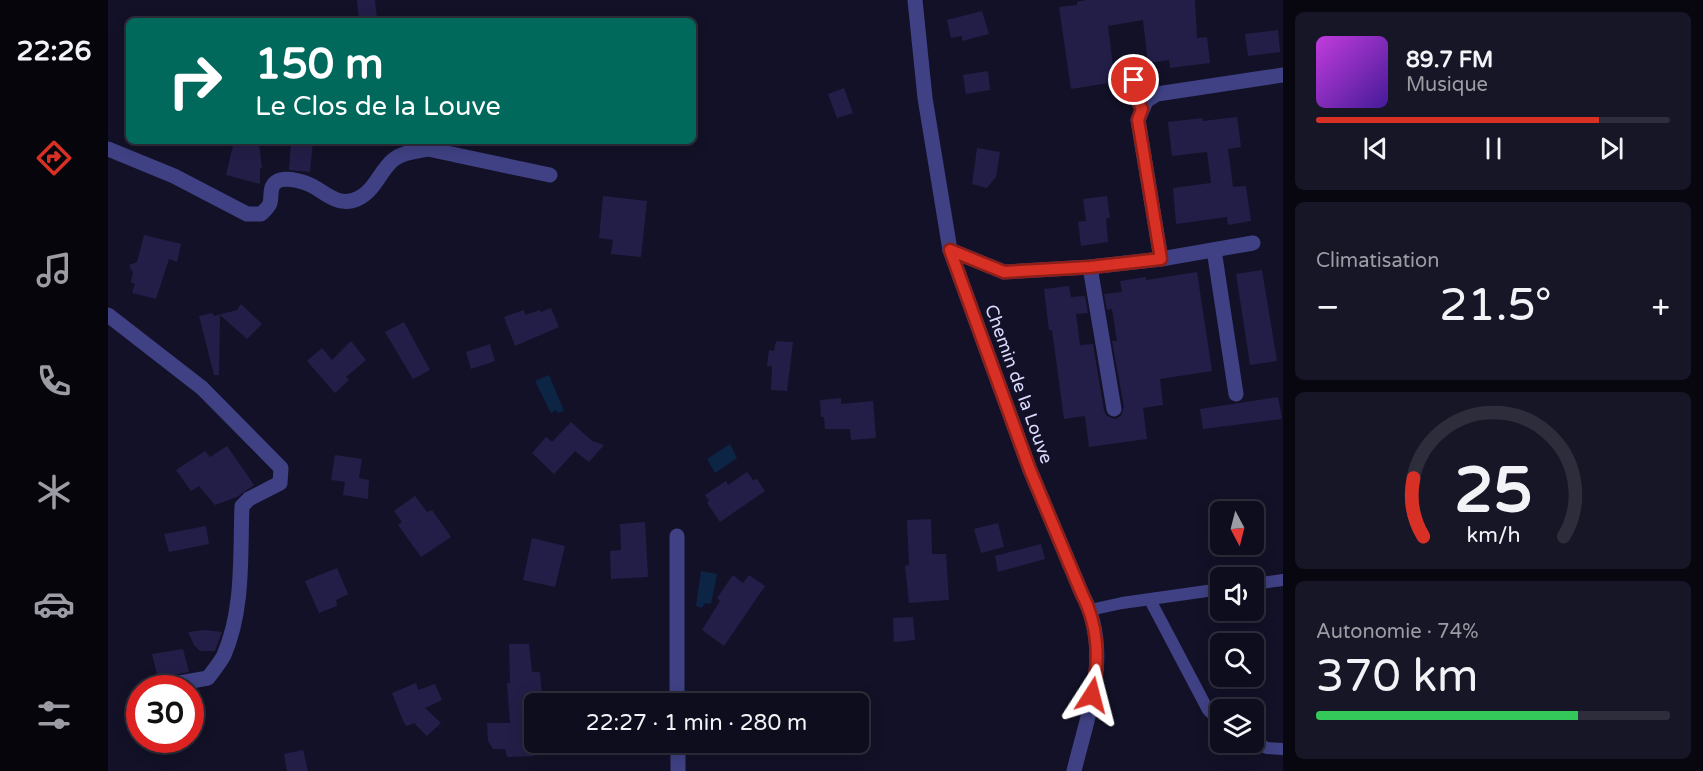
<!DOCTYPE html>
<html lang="fr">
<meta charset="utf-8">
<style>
:root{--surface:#0e0d1d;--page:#171626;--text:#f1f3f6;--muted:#9b9ca4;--line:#2e2d3b;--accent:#d93025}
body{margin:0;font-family:"Varela Round",sans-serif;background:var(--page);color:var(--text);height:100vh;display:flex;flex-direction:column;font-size:22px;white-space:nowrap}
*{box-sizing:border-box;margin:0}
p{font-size:20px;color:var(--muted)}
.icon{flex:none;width:33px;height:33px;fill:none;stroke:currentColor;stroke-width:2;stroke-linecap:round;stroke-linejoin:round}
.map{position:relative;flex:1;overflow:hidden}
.details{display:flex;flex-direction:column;gap:12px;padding:12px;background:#080710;width:420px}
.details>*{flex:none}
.guide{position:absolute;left:18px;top:18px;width:570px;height:126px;border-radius:9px;box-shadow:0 3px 15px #0003,0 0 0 2px var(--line);background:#00695c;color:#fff;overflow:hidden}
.needle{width:39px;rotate:173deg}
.buttons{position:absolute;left:1102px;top:501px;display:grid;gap:12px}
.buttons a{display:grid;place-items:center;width:54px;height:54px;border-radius:9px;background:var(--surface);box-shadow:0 3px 15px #0003,0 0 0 2px var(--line);font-size:30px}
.speed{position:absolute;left:18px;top:675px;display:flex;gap:12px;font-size:30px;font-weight:700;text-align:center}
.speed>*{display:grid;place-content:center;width:78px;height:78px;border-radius:50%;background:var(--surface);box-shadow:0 3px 15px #0003,0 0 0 2px var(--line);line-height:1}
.speed .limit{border:9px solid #d22;background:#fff;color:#111}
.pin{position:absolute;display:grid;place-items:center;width:51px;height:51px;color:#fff;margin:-26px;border:3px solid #fff;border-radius:50%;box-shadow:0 2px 6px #0007}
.me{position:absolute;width:66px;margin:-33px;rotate:9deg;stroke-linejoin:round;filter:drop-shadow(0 0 4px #0008)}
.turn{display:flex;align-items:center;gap:21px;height:126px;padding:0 30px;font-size:27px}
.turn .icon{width:78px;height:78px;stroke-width:2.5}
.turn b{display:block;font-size:42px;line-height:51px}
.big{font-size:45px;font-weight:600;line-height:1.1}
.details .tile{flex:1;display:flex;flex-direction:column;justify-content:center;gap:9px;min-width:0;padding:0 21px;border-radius:9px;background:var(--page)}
.details .dial{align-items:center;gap:0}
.dial svg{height:156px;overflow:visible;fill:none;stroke:var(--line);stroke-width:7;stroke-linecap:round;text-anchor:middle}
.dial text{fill:var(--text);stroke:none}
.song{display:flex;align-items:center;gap:18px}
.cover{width:72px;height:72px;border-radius:9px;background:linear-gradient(135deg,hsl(290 70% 55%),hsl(260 70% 35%))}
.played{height:6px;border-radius:3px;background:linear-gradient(90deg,var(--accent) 80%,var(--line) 80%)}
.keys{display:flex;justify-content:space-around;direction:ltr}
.heat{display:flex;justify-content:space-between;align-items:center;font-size:33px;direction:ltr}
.charge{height:9px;border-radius:4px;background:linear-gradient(90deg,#34c759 74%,var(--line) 0)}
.trip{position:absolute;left:416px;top:693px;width:345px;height:60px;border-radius:9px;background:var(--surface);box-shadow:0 3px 15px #0003,0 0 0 2px var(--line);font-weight:600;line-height:60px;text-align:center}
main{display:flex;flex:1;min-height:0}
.dock{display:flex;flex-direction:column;width:108px;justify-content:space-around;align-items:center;background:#06050c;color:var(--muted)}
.dock .icon{width:42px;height:42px}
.dock .active{color:var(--accent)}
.dock b{font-size:27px;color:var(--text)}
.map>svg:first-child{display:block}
.water{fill:#0d2544}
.building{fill:#231e47}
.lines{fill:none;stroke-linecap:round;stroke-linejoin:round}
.service{stroke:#3f4184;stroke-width:12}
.minor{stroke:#3f4184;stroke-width:15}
.route-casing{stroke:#8d1f18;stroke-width:15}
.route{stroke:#d93025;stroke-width:10}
.labels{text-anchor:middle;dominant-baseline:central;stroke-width:6;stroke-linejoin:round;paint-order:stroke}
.street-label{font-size:18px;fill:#dbdafd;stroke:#131127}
</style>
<main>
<nav class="dock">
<b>22:26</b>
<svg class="icon active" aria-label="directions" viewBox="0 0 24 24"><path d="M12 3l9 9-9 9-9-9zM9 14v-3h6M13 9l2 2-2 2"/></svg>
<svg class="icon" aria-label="music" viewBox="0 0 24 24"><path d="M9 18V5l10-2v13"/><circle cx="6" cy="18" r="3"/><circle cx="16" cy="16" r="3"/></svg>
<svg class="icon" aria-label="phone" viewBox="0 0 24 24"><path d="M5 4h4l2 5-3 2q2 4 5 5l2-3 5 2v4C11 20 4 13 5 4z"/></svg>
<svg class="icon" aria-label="climate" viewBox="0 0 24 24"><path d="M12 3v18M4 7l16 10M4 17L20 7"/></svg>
<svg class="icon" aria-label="car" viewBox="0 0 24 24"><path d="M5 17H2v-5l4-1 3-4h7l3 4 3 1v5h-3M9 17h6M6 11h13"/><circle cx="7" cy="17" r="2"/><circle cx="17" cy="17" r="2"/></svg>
<svg class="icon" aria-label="filters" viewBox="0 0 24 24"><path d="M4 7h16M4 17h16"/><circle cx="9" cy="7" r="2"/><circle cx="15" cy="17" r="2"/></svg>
</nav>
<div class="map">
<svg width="1175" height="771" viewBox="0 0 1175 771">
<rect width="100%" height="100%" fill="#131127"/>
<g class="water">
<polygon points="441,375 456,411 450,413 448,410 443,413 427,381"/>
<polygon points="622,444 629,458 607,473 599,459"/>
<polygon points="593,571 609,574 603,604 597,603 594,608 588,606"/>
</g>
<g class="building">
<polygon points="249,0 267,0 269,20 251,21"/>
<polygon points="978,0 1087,0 1089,38 1099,37 1102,63 1062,68 1061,60 1040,63 1035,20 1000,26 1007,82 963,89 951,7 969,5 969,2"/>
<polygon points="874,11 881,34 854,41 854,36 843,38 839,20"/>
<polygon points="1170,30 1172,52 1140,56 1137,34"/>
<polygon points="880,71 882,90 858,94 855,75"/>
<polygon points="736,88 745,113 729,118 720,94"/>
<polygon points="1129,117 1133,147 1120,149 1125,187 1138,186 1143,221 1120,225 1119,217 1068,224 1065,188 1103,183 1099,152 1064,156 1060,122 1094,118 1095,121"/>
<polygon points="126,141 151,144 154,168 152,168 152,184 118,175"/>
<polygon points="183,141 205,141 202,172 181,170"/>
<polygon points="869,148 892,152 888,177 879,188 864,184"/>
<polygon points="495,196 539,201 533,257 503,254 505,240 491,238"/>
<polygon points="999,196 1002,218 998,218 1000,242 973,246 970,222 978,221 975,199"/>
<polygon points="36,235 73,244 69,262 61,259 48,299 24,293 27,284 23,282 25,273 21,265 29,262"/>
<polygon points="1154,270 1169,361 1142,365 1128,274"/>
<polygon points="1089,272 1104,371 1052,379 1055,405 1035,408 1039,439 981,447 977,416 956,419 944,330 941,330 936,289 961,286 963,297 977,296 980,313 968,314 972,345 985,344 996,411 999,416 1007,419 1013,416 1016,407 1004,341 1009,341 1004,309 999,310 996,294 1014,292 1012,281 1038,277 1038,280"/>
<polygon points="133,304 154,324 139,339 112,315 111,375 106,375 91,316 104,313 106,316 129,310"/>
<polygon points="443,308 451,327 407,346 396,317 416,310 417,315 432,310 433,312"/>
<polygon points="296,322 322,370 305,379 277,332"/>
<polygon points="243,341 258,360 238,377 241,380 227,393 199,361 214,348 224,360"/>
<polygon points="668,341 685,342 679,391 663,390 664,366 659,366 661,350 666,351"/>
<polygon points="382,344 387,361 363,369 358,352"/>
<polygon points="1170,397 1174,419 1095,429 1092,409"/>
<polygon points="733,398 733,404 765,401 768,438 743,440 742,429 717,429 716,417 713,417 712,400"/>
<polygon points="463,422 484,441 496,445 481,462 467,451 446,474 424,453 438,437 444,442"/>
<polygon points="119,446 146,485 129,497 107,505 91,486 83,491 68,470 97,451 102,457"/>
<polygon points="227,455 254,459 251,478 261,480 260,499 235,495 237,482 223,480"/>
<polygon points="639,472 645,480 649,479 657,491 612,522 599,503 601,501 597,495 618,481 620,485"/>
<polygon points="307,496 319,512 324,510 343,537 313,557 290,525 294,522 286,511"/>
<polygon points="823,519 824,554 838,554 841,600 801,603 797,566 801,565 799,520"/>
<polygon points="537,522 540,577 503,579 502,551 513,550 512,524"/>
<polygon points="890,523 896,547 873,553 866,529"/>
<polygon points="98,526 101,544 61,552 56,534"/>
<polygon points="424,538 457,546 447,587 415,580"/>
<polygon points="933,544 937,559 890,572 887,556"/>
<polygon points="229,568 240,594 228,600 229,606 211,613 197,581"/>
<polygon points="625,575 635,583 641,575 657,586 616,646 594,630 612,601 609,598"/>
<polygon points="805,617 807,640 786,642 785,618"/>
<polygon points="97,630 114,632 107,651 92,651 86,645 80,632"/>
<polygon points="401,644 421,644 424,672 432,672 434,695 426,696 426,756 399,757 397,749 385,749 380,741 379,723 402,723 399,683 402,683"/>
<polygon points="75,649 81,672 50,678 44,654"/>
<polygon points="308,683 310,690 327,684 334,700 317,708 333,723 319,736 306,723 299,726 296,723 284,693"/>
<polygon points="195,750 200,771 179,771 176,754"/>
</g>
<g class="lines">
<g class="service">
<polyline points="1146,584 1175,580"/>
<polyline points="1042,600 1100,710 1113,722"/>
<polyline points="982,610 1014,603 1113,589"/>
<polyline points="1146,742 1159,748 1175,749"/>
</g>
<g class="minor">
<path d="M807,0l10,98 25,152 80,220 52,124c31,57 6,119 -8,177"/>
<polyline points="1024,64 1028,97 1034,109"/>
<path d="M0,149l66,27 73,38h14c3,-3 8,-7 9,-11 2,-7 -1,-16 6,-21 10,-7 32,1 40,6 14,9 26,19 43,10 16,-8 21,-27 34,-38 9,-8 24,-9 35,-11l122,26"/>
<polyline points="842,250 896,272 982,267 1053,259 1145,243"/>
<polyline points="1106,250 1128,394"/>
<polyline points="1053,259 1030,120 1038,101 1049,94 1175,75"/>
<polyline points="982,267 1006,409"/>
<path d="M0,315l94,73 79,80 -1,15 -31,16 -7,7c-2,49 2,103 -18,149 -4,8 -11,16 -16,23l-45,8"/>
<polyline points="569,536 569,704"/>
<polyline points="570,742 570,771"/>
</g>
</g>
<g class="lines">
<g class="route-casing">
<path id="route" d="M984,695c8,-34 6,-70 -10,-101l-52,-124 -80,-220 54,22 86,-5 71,-8 -23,-139 4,-11 -6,-12 -2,-17"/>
</g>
<use href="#route" class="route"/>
</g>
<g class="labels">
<g class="street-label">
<text transform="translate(911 384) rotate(70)">Chemin de la Louve</text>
</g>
</g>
</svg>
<div class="buttons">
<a><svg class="needle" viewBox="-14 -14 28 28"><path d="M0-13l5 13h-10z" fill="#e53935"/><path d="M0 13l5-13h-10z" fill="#9b9ca4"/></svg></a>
<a><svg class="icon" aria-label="sound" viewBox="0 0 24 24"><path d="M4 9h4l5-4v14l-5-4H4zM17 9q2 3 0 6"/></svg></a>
<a><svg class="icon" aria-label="search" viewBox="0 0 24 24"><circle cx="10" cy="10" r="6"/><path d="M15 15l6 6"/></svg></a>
<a><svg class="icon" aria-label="layers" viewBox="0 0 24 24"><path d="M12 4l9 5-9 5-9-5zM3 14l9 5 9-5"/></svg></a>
</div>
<div class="speed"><div class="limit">30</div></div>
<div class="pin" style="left:1026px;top:80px;background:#d93025"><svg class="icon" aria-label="arrive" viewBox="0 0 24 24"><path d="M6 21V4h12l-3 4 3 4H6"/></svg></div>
<svg class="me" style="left:984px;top:695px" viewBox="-20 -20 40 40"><path d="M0-17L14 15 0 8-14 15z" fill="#d93025" stroke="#fff" stroke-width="4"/></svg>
<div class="trip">22:27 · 1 min · 280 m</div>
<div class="guide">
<div class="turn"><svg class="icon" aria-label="right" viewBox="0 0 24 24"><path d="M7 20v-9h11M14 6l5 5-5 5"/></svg><div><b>150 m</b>Le Clos de la Louve</div></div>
</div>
</div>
<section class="details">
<div class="tile">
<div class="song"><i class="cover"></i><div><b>89.7 FM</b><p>Musique</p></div></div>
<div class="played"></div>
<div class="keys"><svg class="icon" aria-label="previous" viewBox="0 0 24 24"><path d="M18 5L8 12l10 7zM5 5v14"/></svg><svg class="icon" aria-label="pause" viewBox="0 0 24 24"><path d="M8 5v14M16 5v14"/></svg><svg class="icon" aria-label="next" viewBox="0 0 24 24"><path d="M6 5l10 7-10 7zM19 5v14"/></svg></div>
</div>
<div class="tile"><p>Climatisation</p>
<div class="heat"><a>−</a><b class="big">21.5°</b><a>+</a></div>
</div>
<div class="tile dial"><svg viewBox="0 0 100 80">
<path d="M14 69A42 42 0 1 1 86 69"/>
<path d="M14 69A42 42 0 0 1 9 39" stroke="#d93025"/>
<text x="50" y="56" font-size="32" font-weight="700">25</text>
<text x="50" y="72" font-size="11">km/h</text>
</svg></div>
<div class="tile"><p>Autonomie · 74%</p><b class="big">370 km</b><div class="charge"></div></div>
</section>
</main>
